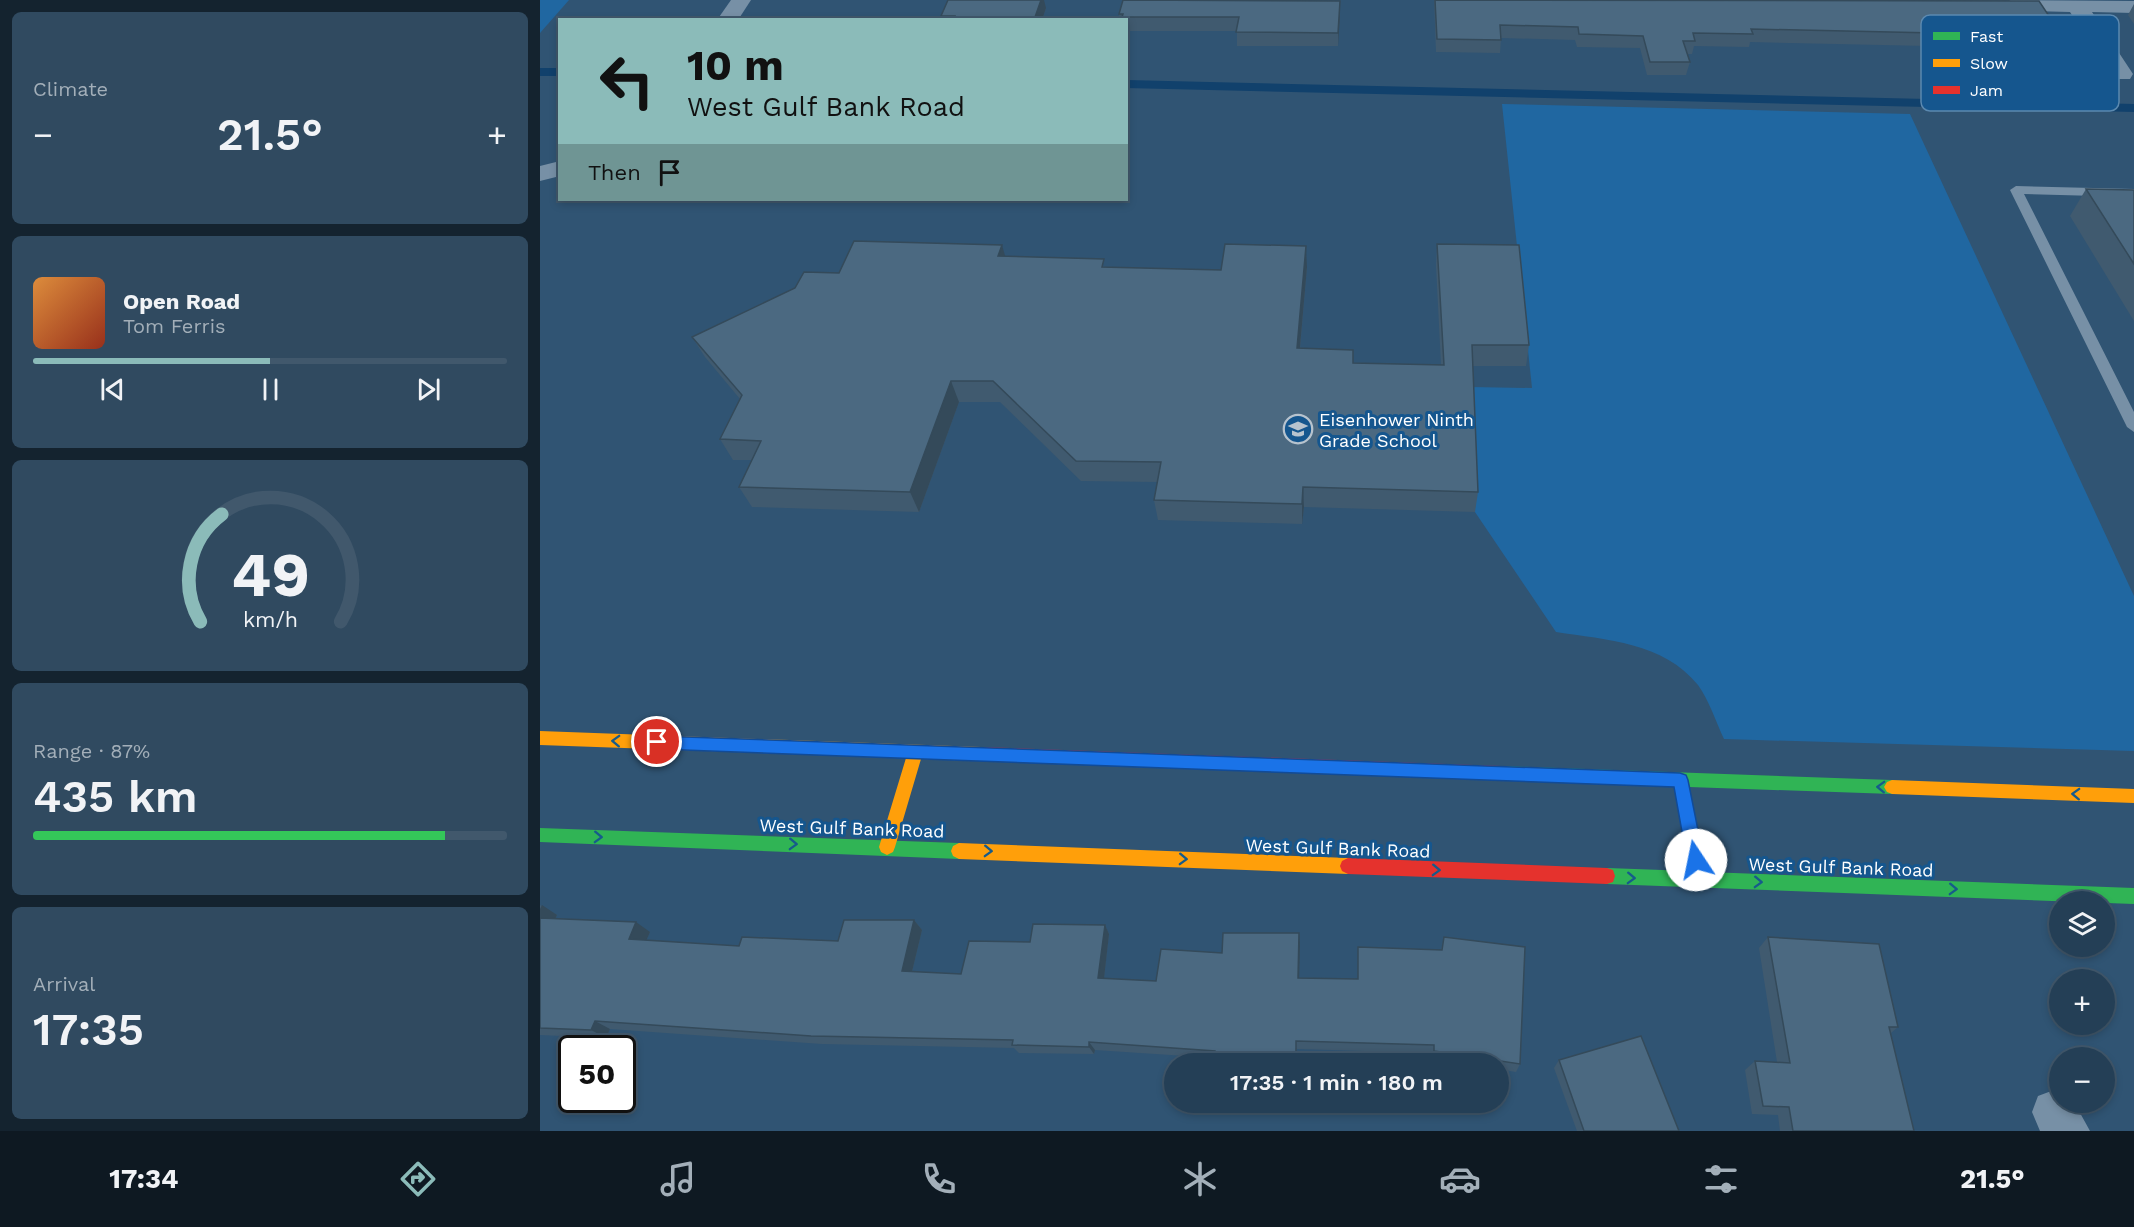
<!DOCTYPE html>
<meta charset="utf-8">
<style>
:root{--surface:#243f56;--page:#304a60;--text:#f1f3f6;--muted:#a3afb9;--line:#41586c;--accent:#8bbbb9}
body{margin:0;font-family:"Work Sans",sans-serif;background:var(--page);color:var(--text);height:100vh;display:flex;flex-direction:column;font-size:22px;white-space:nowrap}
*{box-sizing:border-box;margin:0}
p{font-size:20px;color:var(--muted)}
.icon{flex:none;width:33px;height:33px;fill:none;stroke:currentColor;stroke-width:2;stroke-linecap:round;stroke-linejoin:round}
.map{position:relative;flex:1;overflow:hidden}
.sheet{display:flex;flex-direction:column;gap:12px;padding:12px;background:#14232f;width:540px}
.sheet>*{flex:none}
.top-card{position:absolute;left:18px;top:18px;width:570px;height:183px;border-radius:0px;box-shadow:0 3px 9px #0003,0 0 0 2px var(--line);background:#8bbbb9;color:#111;overflow:hidden}
.controls{position:absolute;left:1509px;top:891px;display:grid;gap:12px}
.controls a{display:grid;place-items:center;width:66px;height:66px;border-radius:50%;background:var(--surface);box-shadow:0 3px 9px #0003,0 0 0 2px var(--line);font-size:30px}
.speed{position:absolute;left:18px;top:1035px;display:flex;gap:12px;font-size:30px;font-weight:700;text-align:center}
.speed>*{display:grid;place-content:center;width:78px;height:78px;border-radius:50%;background:var(--surface);box-shadow:0 3px 9px #0003,0 0 0 2px var(--line);line-height:1}
.speed .limit{border:3px solid #111;border-radius:9px;background:#fff;color:#111}
.pin{position:absolute;display:grid;place-items:center;width:51px;height:51px;color:#fff;margin:-26px;border:3px solid #fff;border-radius:50%;box-shadow:0 2px 6px #0007}
.me{position:absolute;width:66px;margin:-33px;rotate:349deg;stroke-linejoin:round;filter:drop-shadow(0 0 4px #0008)}
.turn{display:flex;align-items:center;gap:21px;height:126px;padding:0 30px;font-size:27px}
.turn .icon{width:78px;height:78px;stroke-width:2.5}
.turn b{display:block;font-size:42px;line-height:51px}
.then{display:flex;align-items:center;height:57px;padding:0 30px;background:#0003;gap:12px;font-size:22px}
.big{font-size:45px;font-weight:600;line-height:1.1}
.sheet .tile{flex:1;display:flex;flex-direction:column;justify-content:center;gap:9px;min-width:0;padding:0 21px;border-radius:9px;background:var(--page)}
.sheet .dial{align-items:center;gap:0}
.dial svg{height:156px;overflow:visible;fill:none;stroke:var(--line);stroke-width:7;stroke-linecap:round;text-anchor:middle}
.dial text{fill:var(--text);stroke:none}
.song{display:flex;align-items:center;gap:18px}
.cover{width:72px;height:72px;border-radius:9px;background:linear-gradient(135deg,hsl(30 70% 55%),hsl(10 70% 35%))}
.played{height:6px;border-radius:3px;background:linear-gradient(90deg,var(--accent) 50%,var(--line) 50%)}
.keys{display:flex;justify-content:space-around;direction:ltr}
.heat{display:flex;justify-content:space-between;align-items:center;font-size:33px;direction:ltr}
.charge{height:9px;border-radius:4px;background:linear-gradient(90deg,#34c759 87%,var(--line) 0)}
.trip{position:absolute;left:624px;top:1053px;width:345px;height:60px;border-radius:30px;background:var(--surface);box-shadow:0 3px 9px #0003,0 0 0 2px var(--line);font-weight:600;line-height:60px;text-align:center}
.tab-bar{display:flex;height:96px;justify-content:space-around;align-items:center;background:#0e1922;color:var(--muted)}
.tab-bar .icon{width:42px;height:42px}
.tab-bar .selected{color:var(--accent)}
.tab-bar b{font-size:27px;color:var(--text)}
main{display:flex;flex:1;min-height:0}
.map>svg:first-child{display:block}
.green{fill:#2067a1}
.lines{fill:none;stroke-linecap:round;stroke-linejoin:round}
.stream{stroke:#11416c;stroke-width:8}
.lane{fill:#7790a6;fill-rule:evenodd}
.street{fill:#7790a6;fill-rule:evenodd}
.fast{fill:#30b455;fill-rule:evenodd}
.slow{fill:#ff9f0a;fill-rule:evenodd}
.jam{fill:#e5322d;fill-rule:evenodd}
.wall{fill:#405a6f}
.shaded-wall{fill:#344a5a}
.building{fill:#4b6981;stroke:#344a5a;stroke-width:1.5}
.oneway{stroke:#165b8b}
.route{fill:#1a73e8;stroke:#114b97;stroke-width:1.5}
.labels{text-anchor:middle;dominant-baseline:central;stroke-width:6;stroke-linejoin:round;paint-order:stroke}
.poi-label{font-size:18px;fill:#fff;stroke:#15568e;text-anchor:start}
.street-label{font-size:18px;fill:#fff;stroke:#15568e}
.key{fill:#15568e;stroke:#5b89b0;stroke-width:1.5}
.key-label{font-size:16px;fill:#fff}
</style>
<main>
<section class="sheet">
<div class="tile"><p>Climate</p>
<div class="heat"><a>−</a><b class="big">21.5°</b><a>+</a></div>
</div>
<div class="tile">
<div class="song"><i class="cover"></i><div><b>Open Road</b><p>Tom Ferris</p></div></div>
<div class="played"></div>
<div class="keys"><svg class="icon" aria-label="previous" viewBox="0 0 24 24"><path d="M18 5L8 12l10 7zM5 5v14"/></svg><svg class="icon" aria-label="pause" viewBox="0 0 24 24"><path d="M8 5v14M16 5v14"/></svg><svg class="icon" aria-label="next" viewBox="0 0 24 24"><path d="M6 5l10 7-10 7zM19 5v14"/></svg></div>
</div>
<div class="tile dial"><svg viewBox="0 0 100 80">
<path d="M14 69A42 42 0 1 1 86 69"/>
<path d="M14 69A42 42 0 0 1 25 14" stroke="#8bbbb9"/>
<text x="50" y="56" font-size="32" font-weight="700">49</text>
<text x="50" y="72" font-size="11">km/h</text>
</svg></div>
<div class="tile"><p>Range · 87%</p><b class="big">435 km</b><div class="charge"></div></div>
<div class="tile"><p>Arrival</p><b class="big">17:35</b></div>
</section>
<div class="map">
<svg width="1594" height="1131" viewBox="0 0 1594 1131">
<rect width="100%" height="100%" fill="#305473"/>
<g class="green">
<polygon points="0,0 29,0 0,33"/>
<path d="M962,104l408,10 224,482v155l-410,-12c-8,-17 -15,-39 -26,-54 -35,-43 -91,-45 -142,-53l-81,-120 -5,-125 62,1z"/>
</g>
<g class="lines">
<g class="stream">
<polyline points="0,72 20,72"/>
<polyline points="586,84 1594,108"/>
</g>
<polygon class="lane" points="1476,186 1594,189 1594,197 1484,194 1594,412 1594,432 1587,427 1470,190"/>
<g class="street">
<polygon points="191,0 211,0 198,20 177,20"/>
<polygon points="1449,0 1594,1 1594,13 1552,12 1593,74 1590,79 1574,79 1530,12 1457,10 1450,8 1447,4"/>
<polygon points="20,161 20,176 0,181 0,166"/>
<polygon points="1514,1090 1520,1092 1520,1102 1534,1102 1550,1131 1500,1131 1492,1112 1498,1096"/>
</g>
<g class="fast">
<polygon points="961,766 1352,780 1357,782 1360,787 1357,792 1352,794 1149,787 1167,872 1594,888 1594,904 1067,884 1061,882 1059,876 1061,870 1067,868 1150,871 1134,786 961,780 956,778 953,773 956,768"/>
<polygon points="0,828 419,843 425,846 427,851 425,856 419,859 0,842"/>
</g>
<g class="slow">
<polygon points="0,731 441,747 446,749 449,754 446,759 441,761 381,759 355,847 353,852 347,855 341,852 339,847 366,758 0,745"/>
<polygon points="1352,780 1594,789 1594,803 1352,794 1347,792 1344,787 1347,782"/>
<polygon points="419,843 808,858 814,861 816,866 814,871 808,874 419,859 413,856 411,851 413,846"/>
</g>
<g class="jam">
<polygon points="441,747 961,766 966,768 969,773 966,778 961,780 441,761 436,759 433,754 436,749"/>
<polygon points="808,858 1067,868 1073,870 1075,876 1073,882 1067,884 808,874 802,871 800,866 802,861"/>
</g>
</g>
<g class="wall">
<polygon points="894,0 1469,0 1523,37 1520,43 1522,44 1515,57 1439,56 1434,47 1210,42 1209,47 1154,46 1152,54 1147,54 1150,62 1146,75 1107,75 1100,48 1037,47 1035,40 961,38 960,53 896,52"/>
<polygon points="1594,4 1594,24 1588,15"/>
<polygon points="506,8 502,20 402,20 401,16"/>
<polygon points="579,14 800,14 798,46 697,46 697,31 586,31 586,20 580,20"/>
<polygon points="1546,189 1594,190 1594,321 1530,216"/>
<polygon points="897,244 989,345 986,366 932,366 938,492 935,512 764,507 762,524 618,520 614,500 618,482 541,481 460,402 419,402 379,512 212,507 199,487 212,460 193,460 180,439 200,399 165,357 152,337 299,273 465,256 566,267 681,270 767,267 760,349 813,363 901,365 896,265"/>
<polygon points="0,905 17,915 15,919 110,932 106,940 199,946 298,941 374,920 382,930 372,972 421,974 490,942 565,925 569,934 564,978 616,981 682,953 760,943 759,978 817,979 901,950 904,937 980,1064 976,1072 958,1069 958,1064 922,1064 892,1059 892,1053 757,1049 757,1062 677,1061 676,1058 555,1050 554,1054 479,1053 474,1048 282,1044 70,1029 66,1038 0,1035"/>
<polygon points="1228,937 1358,1027 1351,1033 1374,1131 1240,1131 1238,1115 1212,1114 1205,1070 1215,1061 1237,1062 1219,948"/>
<polygon points="1019,1060 1139,1131 1037,1131 1014,1068"/>
</g>
<g class="shaded-wall">
<polygon points="501,0 504,0 506,8 502,20 494,20"/>
<polygon points="800,1 800,14 798,46 798,33"/>
<polygon points="462,245 468,266 458,256"/>
<polygon points="766,246 767,267 758,369 757,348"/>
<polygon points="411,381 419,402 379,512 370,492"/>
<polygon points="763,487 764,507 762,524 762,504"/>
<polygon points="2,905 17,915 11,928 0,920 0,909"/>
<polygon points="374,920 382,930 370,980 362,971"/>
<polygon points="96,922 110,932 103,948 89,939"/>
<polygon points="565,925 569,934 563,987 558,978"/>
<polygon points="759,933 760,943 759,987 758,978"/>
<polygon points="55,1021 70,1029 66,1038 51,1030"/>
<polygon points="549,1042 555,1050 554,1054 549,1047"/>
</g>
<g class="building">
<polygon points="408,0 501,0 494,20 414,20 415,16 401,16"/>
<polygon points="583,0 800,1 798,33 696,32 699,17 582,17 583,14 579,14"/>
<polygon points="895,0 1499,1 1523,37 1516,37 1522,44 1445,43 1440,34 1211,29 1213,34 1153,33 1155,41 1143,41 1150,62 1110,62 1103,36 1039,34 1038,27 960,25 961,40 897,39"/>
<polygon points="1546,189 1594,190 1594,264"/>
<polygon points="314,241 462,245 458,256 564,259 562,267 681,270 685,244 766,246 757,348 813,350 813,363 904,365 897,244 979,245 989,345 932,345 938,492 763,487 762,504 614,500 621,462 536,461 453,381 411,381 370,492 199,487 221,441 180,439 202,395 152,337 255,288 264,272 299,273"/>
<polygon points="0,918 96,922 89,939 199,946 202,937 298,941 304,920 374,920 362,971 421,974 429,941 490,942 493,924 565,925 558,978 616,981 621,949 682,953 683,933 759,933 758,978 818,979 818,947 902,950 904,937 985,947 980,1064 894,1051 894,1045 756,1041 756,1054 675,1054 675,1051 549,1042 549,1047 472,1045 473,1040 271,1036 55,1021 51,1030 0,1028"/>
<polygon points="1228,937 1339,944 1358,1027 1349,1027 1374,1131 1253,1131 1249,1107 1223,1106 1215,1061 1250,1063"/>
<polygon points="1101,1036 1139,1131 1044,1131 1019,1060"/>
</g>
<defs><path id="oneway-chevron" d="M-2-3.5L2.5 0L-2 3.5" fill="none" stroke-width="1.6" stroke-linecap="round" stroke-linejoin="round" transform="scale(1.5)"/></defs>
<g class="oneway">
<use href="#oneway-chevron" transform="translate(76 741) rotate(-178)"/>
<use href="#oneway-chevron" transform="translate(1341 787) rotate(-178)"/>
<use href="#oneway-chevron" transform="translate(1536 794) rotate(-178)"/>
<use href="#oneway-chevron" transform="translate(58 837) rotate(2)"/>
<use href="#oneway-chevron" transform="translate(253 844) rotate(2)"/>
<use href="#oneway-chevron" transform="translate(448 851) rotate(2)"/>
<use href="#oneway-chevron" transform="translate(643 859) rotate(2)"/>
<use href="#oneway-chevron" transform="translate(896 870) rotate(2)"/>
<use href="#oneway-chevron" transform="translate(1091 878) rotate(2)"/>
<use href="#oneway-chevron" transform="translate(1218 882) rotate(2)"/>
<use href="#oneway-chevron" transform="translate(1413 889) rotate(2)"/>
</g>
<polygon class="route" points="117,736 1140,773 1146,775 1148,780 1164,860 1161,866 1156,868 1150,866 1147,860 1134,787 117,749 112,747 109,742 112,738"/>
<defs>
<g id="school-ring" transform="scale(1.5)"><circle r="9.5" fill="#15568e" stroke="#b7c3ce" stroke-width="1.5"/><path d="M0-5L7-2L0 1L-7-2ZM-4 1L0 2.5L4 1V4Q0 6-4 4Z" fill="#b7c3ce"/></g>
</defs>
<g fill-rule="evenodd">
<use href="#school-ring" x="758" y="429"/>
</g>
<g class="labels">
<g class="poi-label">
<text x="779" y="419">Eisenhower Ninth<tspan x="779" dy="21">Grade School</tspan></text>
</g>
<g class="street-label">
<text transform="translate(312 828) rotate(2)">West Gulf Bank Road</text>
<text transform="translate(798 848) rotate(2)">West Gulf Bank Road</text>
<text transform="translate(1301 867) rotate(2)">West Gulf Bank Road</text>
</g>
</g>
<rect x="1381" y="15" width="198" height="96" rx="9" class="key"/>
<rect x="1393" y="32" width="27" height="8" fill="#30b455"/>
<rect x="1393" y="59" width="27" height="8" fill="#ff9f0a"/>
<rect x="1393" y="86" width="27" height="8" fill="#e5322d"/>
<g class="key-label">
<text x="1430" y="42">Fast</text>
<text x="1430" y="69">Slow</text>
<text x="1430" y="96">Jam</text>
</g>
</svg>
<div class="controls">
<a><svg class="icon" aria-label="layers" viewBox="0 0 24 24"><path d="M12 4l9 5-9 5-9-5zM3 14l9 5 9-5"/></svg></a>
<a>+</a>
<a>−</a>
</div>
<div class="speed"><div class="limit">50</div></div>
<div class="pin" style="left:117px;top:742px;background:#d93025"><svg class="icon" aria-label="arrive" viewBox="0 0 24 24"><path d="M6 21V4h12l-3 4 3 4H6"/></svg></div>
<svg class="me" style="left:1156px;top:860px" viewBox="-20 -20 40 40"><circle r="19" fill="#fff"/><path d="M0-13L10 11 0 6-10 11z" fill="#1a73e8"/></svg>
<div class="trip">17:35 · 1 min · 180 m</div>
<div class="top-card">
<div class="turn"><svg class="icon" aria-label="left" viewBox="0 0 24 24"><path d="M17 20v-9H6M10 6l-5 5 5 5"/></svg><div><b>10 m</b>West Gulf Bank Road</div></div>
<div class="then">Then<svg class="icon" aria-label="arrive" viewBox="0 0 24 24"><path d="M6 21V4h12l-3 4 3 4H6"/></svg></div>
</div>
</div>
</main>
<nav class="tab-bar">
<b>17:34</b>
<svg class="icon selected" aria-label="directions" viewBox="0 0 24 24"><path d="M12 3l9 9-9 9-9-9zM9 14v-3h6M13 9l2 2-2 2"/></svg>
<svg class="icon" aria-label="music" viewBox="0 0 24 24"><path d="M9 18V5l10-2v13"/><circle cx="6" cy="18" r="3"/><circle cx="16" cy="16" r="3"/></svg>
<svg class="icon" aria-label="phone" viewBox="0 0 24 24"><path d="M5 4h4l2 5-3 2q2 4 5 5l2-3 5 2v4C11 20 4 13 5 4z"/></svg>
<svg class="icon" aria-label="climate" viewBox="0 0 24 24"><path d="M12 3v18M4 7l16 10M4 17L20 7"/></svg>
<svg class="icon" aria-label="car" viewBox="0 0 24 24"><path d="M5 17H2v-5l4-1 3-4h7l3 4 3 1v5h-3M9 17h6M6 11h13"/><circle cx="7" cy="17" r="2"/><circle cx="17" cy="17" r="2"/></svg>
<svg class="icon" aria-label="filters" viewBox="0 0 24 24"><path d="M4 7h16M4 17h16"/><circle cx="9" cy="7" r="2"/><circle cx="15" cy="17" r="2"/></svg>
<b>21.5°</b>
</nav>
